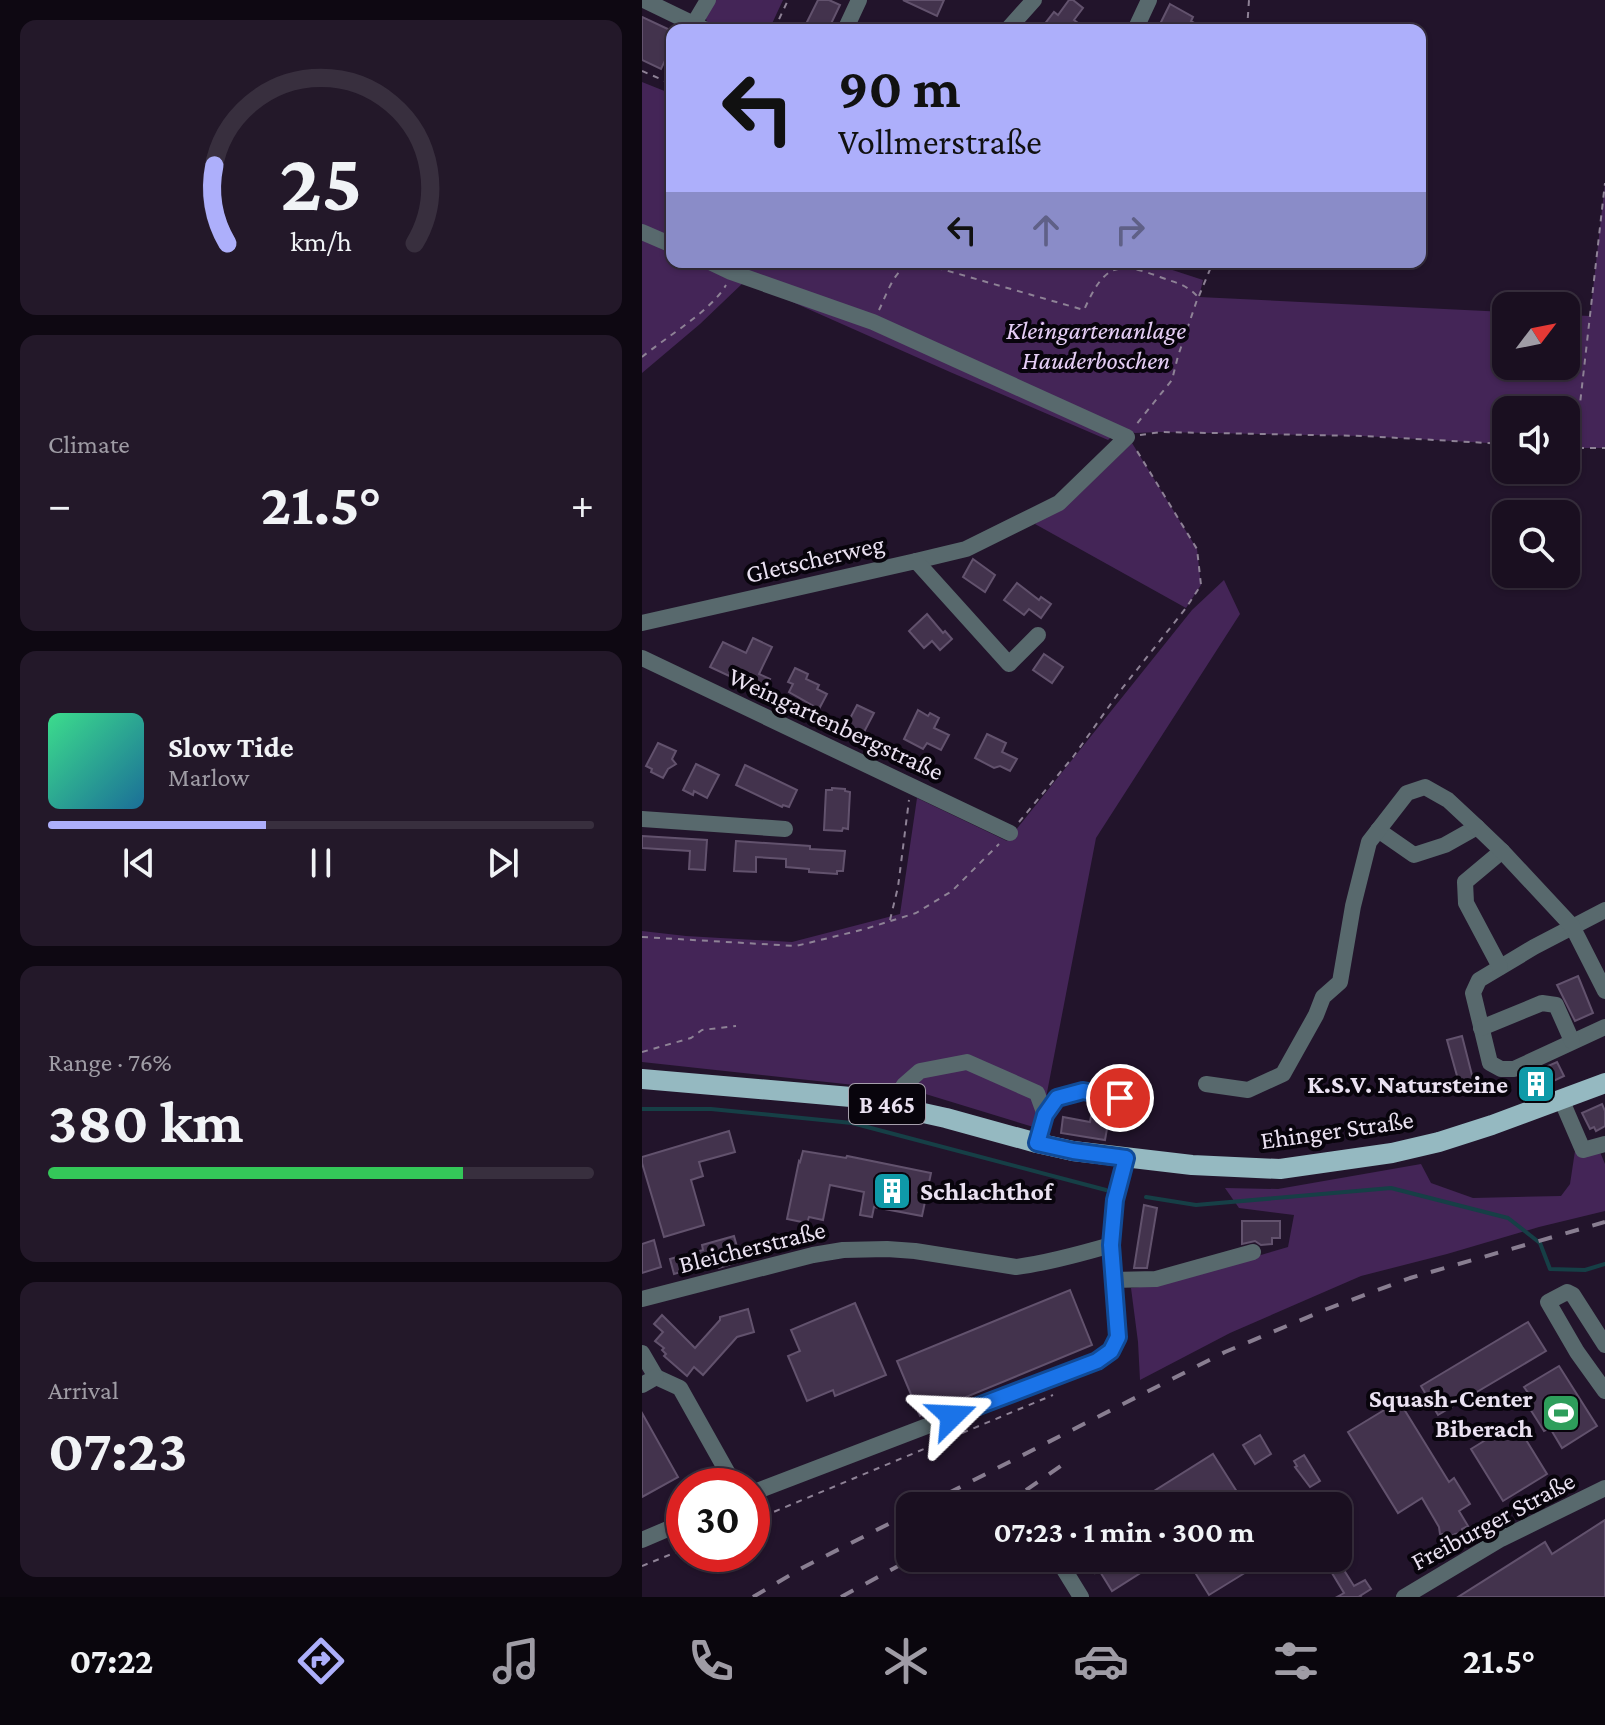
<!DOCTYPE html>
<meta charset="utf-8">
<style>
:root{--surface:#1a0f20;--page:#231829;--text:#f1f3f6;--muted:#9f9ca5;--line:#382f3e;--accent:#adaffb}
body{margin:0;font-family:"Crimson Pro",serif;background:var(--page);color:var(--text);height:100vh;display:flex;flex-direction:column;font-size:30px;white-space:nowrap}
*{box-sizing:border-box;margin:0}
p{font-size:26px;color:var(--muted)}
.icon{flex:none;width:44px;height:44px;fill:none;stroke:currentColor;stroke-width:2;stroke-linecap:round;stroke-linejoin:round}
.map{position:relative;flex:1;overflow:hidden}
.drawer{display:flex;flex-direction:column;gap:20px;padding:20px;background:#0e0812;width:642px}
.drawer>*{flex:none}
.hud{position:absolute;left:24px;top:24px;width:760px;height:244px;border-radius:16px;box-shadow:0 2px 6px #0004,0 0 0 2px var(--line);background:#adaffb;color:#111;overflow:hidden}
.needle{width:52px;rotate:58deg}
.buttons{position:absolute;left:850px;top:292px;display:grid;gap:16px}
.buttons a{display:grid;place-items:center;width:88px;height:88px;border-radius:16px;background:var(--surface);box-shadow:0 2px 6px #0004,0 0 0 2px var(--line);font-size:40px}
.speed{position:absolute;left:24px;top:1468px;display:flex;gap:16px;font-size:40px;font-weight:700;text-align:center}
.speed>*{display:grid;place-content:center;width:104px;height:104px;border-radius:50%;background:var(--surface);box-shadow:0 2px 6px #0004,0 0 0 2px var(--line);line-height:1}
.speed .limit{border:12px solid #d22;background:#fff;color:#111}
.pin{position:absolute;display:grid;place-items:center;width:68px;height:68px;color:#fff;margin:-34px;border:4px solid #fff;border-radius:50%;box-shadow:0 2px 8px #0007}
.me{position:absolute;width:88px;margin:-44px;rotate:69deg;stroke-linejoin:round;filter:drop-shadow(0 0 6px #0008)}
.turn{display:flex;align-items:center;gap:28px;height:168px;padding:0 40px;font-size:36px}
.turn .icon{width:104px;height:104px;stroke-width:2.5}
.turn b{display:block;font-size:56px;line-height:68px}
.lanes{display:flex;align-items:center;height:76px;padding:0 40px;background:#0003;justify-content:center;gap:40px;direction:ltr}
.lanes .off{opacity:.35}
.big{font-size:60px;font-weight:700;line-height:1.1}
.drawer .card{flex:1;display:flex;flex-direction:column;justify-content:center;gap:12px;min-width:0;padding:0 28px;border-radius:16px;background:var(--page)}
.drawer .dial{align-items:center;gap:0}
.dial svg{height:208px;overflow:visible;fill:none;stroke:var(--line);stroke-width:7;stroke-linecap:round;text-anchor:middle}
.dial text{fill:var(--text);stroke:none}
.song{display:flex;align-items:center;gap:24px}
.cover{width:96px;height:96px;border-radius:12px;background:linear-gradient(135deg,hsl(150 70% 55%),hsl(200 70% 35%))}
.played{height:8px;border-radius:4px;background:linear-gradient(90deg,var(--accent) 40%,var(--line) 40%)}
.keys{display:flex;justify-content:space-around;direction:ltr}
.heat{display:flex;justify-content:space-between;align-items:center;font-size:44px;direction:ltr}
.charge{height:12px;border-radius:6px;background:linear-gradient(90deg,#34c759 76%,var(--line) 0)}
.trip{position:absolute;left:254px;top:1492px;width:456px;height:80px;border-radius:16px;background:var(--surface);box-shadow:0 2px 6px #0004,0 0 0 2px var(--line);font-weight:700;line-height:80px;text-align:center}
.dock{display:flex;height:128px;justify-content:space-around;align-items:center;background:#0a060d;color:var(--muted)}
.dock .icon{width:56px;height:56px}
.dock .current{color:var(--accent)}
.dock b{font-size:36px;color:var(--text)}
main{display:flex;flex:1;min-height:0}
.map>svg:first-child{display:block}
.green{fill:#442557}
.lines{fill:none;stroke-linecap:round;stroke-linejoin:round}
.stream{stroke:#163f46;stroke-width:4}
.building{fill:#43334d;stroke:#62526d;stroke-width:2}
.path{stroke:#8e8296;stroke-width:2;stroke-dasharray:6 6;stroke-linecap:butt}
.minor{stroke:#58696d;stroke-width:16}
.major{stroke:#95b9c1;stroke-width:20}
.rail{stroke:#897e91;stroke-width:4;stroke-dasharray:14 14;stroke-linecap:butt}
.route-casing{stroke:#114b97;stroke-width:20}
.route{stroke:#1a73e8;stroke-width:14}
.labels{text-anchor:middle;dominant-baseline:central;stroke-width:8;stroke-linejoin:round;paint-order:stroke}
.shield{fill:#08040c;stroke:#a69fac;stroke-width:2}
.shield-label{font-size:24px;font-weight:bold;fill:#eae1f1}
.park-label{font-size:26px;font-style:italic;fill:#e5cef5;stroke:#08040c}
.street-label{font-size:26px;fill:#eae1f1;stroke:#08040c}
.poi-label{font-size:26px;font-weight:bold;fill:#eae1f1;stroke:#08040c;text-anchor:end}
</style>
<main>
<section class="drawer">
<div class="card dial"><svg viewBox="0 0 100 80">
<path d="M14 69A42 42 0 1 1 86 69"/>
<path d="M14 69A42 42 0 0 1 9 39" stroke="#adaffb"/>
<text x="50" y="56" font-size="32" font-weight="700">25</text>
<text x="50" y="72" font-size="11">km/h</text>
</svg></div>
<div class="card"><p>Climate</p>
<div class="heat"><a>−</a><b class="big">21.5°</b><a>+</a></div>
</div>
<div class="card">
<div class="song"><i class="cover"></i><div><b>Slow Tide</b><p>Marlow</p></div></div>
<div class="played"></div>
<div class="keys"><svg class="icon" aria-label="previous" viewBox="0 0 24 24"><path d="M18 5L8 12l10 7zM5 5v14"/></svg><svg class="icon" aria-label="pause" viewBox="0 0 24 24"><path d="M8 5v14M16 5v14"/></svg><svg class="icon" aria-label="next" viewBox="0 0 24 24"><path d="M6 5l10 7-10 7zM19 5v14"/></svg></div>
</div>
<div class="card"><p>Range · 76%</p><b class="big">380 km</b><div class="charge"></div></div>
<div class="card"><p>Arrival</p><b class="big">07:23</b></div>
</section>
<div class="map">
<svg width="963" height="1597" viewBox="0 0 963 1597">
<rect width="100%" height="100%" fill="#22142b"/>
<g class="green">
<polygon points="71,0 141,0 127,30 72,30 68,28 63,17"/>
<polygon points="0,82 30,94 30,262 506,262 561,280 557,297 864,312 864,366 924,366 924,315 948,316 963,183 963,448 924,448 924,410 864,410 864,444 721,436 519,432 493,433 478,429 466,440 308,372 103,281 58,324 0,373"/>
<polygon points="490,443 555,549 559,585 544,608 393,524 434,497"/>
<polygon points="582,580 598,614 454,838 398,1129 277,1092 0,1062 0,931 44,936 150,942 258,914 275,798 365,841 550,610"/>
<polygon points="933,1151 958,1152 963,1164 963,1211 897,1227 805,1254 719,1276 588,1333 498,1380 496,1342 489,1288 516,1285 646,1247 652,1215 597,1208 583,1188 636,1189 779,1164 789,1183 831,1198 919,1196 928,1184"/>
</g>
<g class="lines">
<g class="stream">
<polyline points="0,1109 69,1109 210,1123 464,1190"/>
<polyline points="504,1197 554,1205 749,1188 866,1218 898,1243 908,1269 943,1270 963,1264"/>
</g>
</g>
<g class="building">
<polygon points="176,0 187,0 198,5 186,30 161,30"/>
<polygon points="261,0 302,0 295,16"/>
<polygon points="427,0 431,0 441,8 432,20 436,23 431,30 398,30 412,12 416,15"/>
<polygon points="528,4 551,17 549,21 565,30 530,30 518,24"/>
<polygon points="0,17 30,31 30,46 19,69 0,60"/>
<polygon points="331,559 353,575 343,592 321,577"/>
<polygon points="375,583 397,600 399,597 409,604 399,618 387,609 382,615 362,600"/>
<polygon points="285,614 301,633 303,631 310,639 298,650 290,641 282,648 267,631"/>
<polygon points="111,638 130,647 117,674 128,679 119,696 109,691 111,687 68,667 81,642 104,653"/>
<polygon points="402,654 421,667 410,683 391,670"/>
<polygon points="153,668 166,674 164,679 177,685 175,689 185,694 177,709 147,692 151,684 146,682"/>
<polygon points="215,705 232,713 221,734 204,726"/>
<polygon points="276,710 286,716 288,713 297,718 292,728 307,735 299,750 285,743 281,749 262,739"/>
<polygon points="345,734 364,743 360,752 375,759 368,771 358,766 352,768 333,758"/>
<polygon points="16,743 34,751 30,759 34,764 26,769 21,778 9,772 10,769 4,766"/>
<polygon points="54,764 77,775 65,798 52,791 51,795 41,790"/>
<polygon points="103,765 155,790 147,807 141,805 140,807 94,785"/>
<polygon points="190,788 203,789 203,791 208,792 206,829 201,828 200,831 182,830 184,790 190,790"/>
<polygon points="0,836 65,840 63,870 47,869 48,851 0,848"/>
<polygon points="94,841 168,846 168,849 203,851 201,871 195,871 195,874 167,872 167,869 144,867 144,859 114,857 114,872 92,871"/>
<polygon points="936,976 951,1013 933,1021 915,985"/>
<polygon points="820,1036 831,1079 817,1083 805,1040"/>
<polygon points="915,1062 922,1076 888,1092 881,1077"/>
<polygon points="960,1104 963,1111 963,1126 954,1131 952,1127 948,1129 940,1113"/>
<polygon points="450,1110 468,1112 463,1140 419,1133 421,1117 448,1122"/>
<polygon points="87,1131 93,1152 57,1162 61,1176 49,1180 62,1225 22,1237 0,1163 0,1157"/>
<polygon points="161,1151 204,1158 205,1156 289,1173 280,1216 232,1207 230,1217 218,1215 222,1192 188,1185 181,1220 167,1217 165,1223 145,1219 157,1161 158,1162"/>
<polygon points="502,1205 515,1208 505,1268 492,1268"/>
<polygon points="600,1221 638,1221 638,1238 630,1238 630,1244 619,1245 613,1241 600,1244"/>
<polygon points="92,1236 99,1261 77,1268 76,1264 67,1267 66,1264 32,1274 28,1259 61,1250 60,1245"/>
<polygon points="12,1240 19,1267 0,1273 0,1244"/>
<polygon points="428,1290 450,1345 278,1416 255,1361"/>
<polygon points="213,1303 244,1375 193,1396 191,1390 165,1401 146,1356 158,1351 149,1330"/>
<polygon points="106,1309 112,1332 95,1337 61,1375 52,1367 45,1376 22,1356 24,1354 20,1350 22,1348 13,1341 21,1332 12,1324 20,1315 53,1348 78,1320 78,1317"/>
<polygon points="886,1322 904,1351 796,1415 779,1386"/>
<polygon points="917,1366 955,1426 920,1448 908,1428 902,1431 883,1401 889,1397 882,1387"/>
<polygon points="757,1401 807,1482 812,1478 828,1504 817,1511 826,1526 820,1529 820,1533 813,1534 805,1539 802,1534 798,1534 797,1527 780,1498 756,1513 706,1432"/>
<polygon points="0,1413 36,1477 0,1497"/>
<polygon points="873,1422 905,1474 861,1501 829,1449"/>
<polygon points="618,1435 629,1454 613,1464 601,1445"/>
<polygon points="571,1454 604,1506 511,1506 504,1496"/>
<polygon points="662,1455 678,1481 668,1487 653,1467 655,1466 652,1461"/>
<polygon points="963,1520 963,1597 816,1597 903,1542 910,1554"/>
<polygon points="457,1558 522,1558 470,1591 457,1570 453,1573 447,1564"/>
<polygon points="544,1558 627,1558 567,1595"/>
<polygon points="700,1567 712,1586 723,1580 729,1589 718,1596 719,1597 695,1597 702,1593 690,1573"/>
</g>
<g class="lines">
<g class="path">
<polyline points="132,30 146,0"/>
<polyline points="605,30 607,0"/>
<polyline points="0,71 30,84"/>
<polyline points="557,296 571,262"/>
<path d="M237,310c9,-18 16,-45 38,-48l167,48c20,-44 31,-50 76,-33 16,6 26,7 38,20l-20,59 -6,24 -37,46"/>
<path d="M0,357c24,-20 69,-46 84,-72"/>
<polyline points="498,435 519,432 721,436 864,444"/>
<polyline points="924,448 963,448"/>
<polyline points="933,448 963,183"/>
<polyline points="377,822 431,757 478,691 544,608 559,585 555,549 495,451"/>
<polyline points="248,920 256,887 267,800"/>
<polyline points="0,937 154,946 223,929 274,913 310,891 357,844"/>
<polyline points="0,1052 49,1038 60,1030 94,1026"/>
<polyline points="110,1521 411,1395"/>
<polyline points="0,1566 42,1549"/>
</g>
<g class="minor">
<polyline points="2,0 64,30"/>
<polyline points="51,25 66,0"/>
<polyline points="203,30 217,0"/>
<polyline points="365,30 392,0"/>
<polyline points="493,30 507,0"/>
<polyline points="0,232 30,245"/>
<polyline points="68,262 89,272 231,322 485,437 417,503 324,549 274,561"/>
<polyline points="0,623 274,561 367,664 396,635"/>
<polyline points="0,658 368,833"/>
<polyline points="0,819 143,829"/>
<polyline points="736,830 772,855 803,845 835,827"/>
<polyline points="963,910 892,947 837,980 831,993 848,1063 859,1069 872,1069 963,1027"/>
<polyline points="858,967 824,903 823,882 860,851"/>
<polyline points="839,1028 900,1003 914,1005 930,1041"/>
<polyline points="564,1084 606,1090 641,1074 674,1015 681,997 698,982 711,906 727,842 765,793 783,787 806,800 835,827 860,851 930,926 963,991"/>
<polyline points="919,1099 941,1150 963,1144"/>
<polyline points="249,1105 262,1085 278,1071 325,1062 395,1093 403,1115"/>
<polyline points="395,1143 403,1115 415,1098 441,1091 478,1098"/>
<polyline points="470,1280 514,1279 611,1252"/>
<path d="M0,1299l171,-44 30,-5 44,-1 28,2 101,16c32,-4 64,-13 95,-22"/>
<polyline points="963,1345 931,1295 925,1292 906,1302 935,1352 963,1391"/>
<polyline points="0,1353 14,1377 38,1388 93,1486"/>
<polyline points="0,1385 14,1377"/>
<polyline points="110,1493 455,1361 469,1351 476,1337 469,1245 473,1200 484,1158"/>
<polyline points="0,1540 42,1522"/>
<polyline points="415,1558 439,1597"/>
<polyline points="762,1597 859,1539 963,1488"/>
</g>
<polyline class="major" points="0,1079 209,1097 304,1118 395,1143 431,1151 550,1165 638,1169 750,1153 797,1142 850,1125 963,1083"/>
<g class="rail">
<polyline points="281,1506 583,1352 685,1309 768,1278 963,1222"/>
<polyline points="361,1506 423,1463"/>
<polyline points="111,1597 160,1568 268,1513"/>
<polyline points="199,1597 271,1558"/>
</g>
</g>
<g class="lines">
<g class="route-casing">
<polyline id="route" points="310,1416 455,1361 469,1351 476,1337 469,1245 473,1200 484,1158 431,1151 395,1143 403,1115 415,1098 441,1091 478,1098"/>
</g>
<use href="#route" class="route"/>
</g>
<defs>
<g id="building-square" transform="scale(2)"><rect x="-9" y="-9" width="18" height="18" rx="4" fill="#0f9aa8" stroke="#08040c"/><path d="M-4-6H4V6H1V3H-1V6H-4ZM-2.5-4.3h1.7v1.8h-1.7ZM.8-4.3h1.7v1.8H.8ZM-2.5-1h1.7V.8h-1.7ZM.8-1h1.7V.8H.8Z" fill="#fff"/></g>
<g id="stadium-square" transform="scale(2)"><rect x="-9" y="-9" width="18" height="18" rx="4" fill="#2e9e5b" stroke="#08040c"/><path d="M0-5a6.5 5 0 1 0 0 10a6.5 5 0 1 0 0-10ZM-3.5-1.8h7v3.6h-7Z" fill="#fff"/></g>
</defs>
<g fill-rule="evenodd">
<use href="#building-square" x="894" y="1084"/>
<use href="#building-square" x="250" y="1191"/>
<use href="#stadium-square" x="919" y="1413"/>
</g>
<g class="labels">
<rect class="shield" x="207" y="1084" width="76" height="40" rx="6"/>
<g class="shield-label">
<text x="245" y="1104">B 465</text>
</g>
<g class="park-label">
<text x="454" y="330">Kleingartenanlage<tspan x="454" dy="30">Hauderboschen</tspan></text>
</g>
<g class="street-label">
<text transform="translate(173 559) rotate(-13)">Gletscherweg</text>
<text transform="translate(194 724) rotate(25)">Weingartenbergstraße</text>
<text transform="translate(695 1130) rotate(-8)">Ehinger Straße</text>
<text transform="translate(110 1247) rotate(-14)">Bleicherstraße</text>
<text transform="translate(851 1521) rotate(-28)">Freiburger Straße</text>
</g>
<g class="poi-label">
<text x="866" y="1084">K.S.V. Natursteine</text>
<text x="278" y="1191" text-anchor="start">Schlachthof</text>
<text x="891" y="1398">Squash-Center<tspan x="891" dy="30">Biberach</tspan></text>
</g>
</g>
</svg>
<div class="buttons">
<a><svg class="needle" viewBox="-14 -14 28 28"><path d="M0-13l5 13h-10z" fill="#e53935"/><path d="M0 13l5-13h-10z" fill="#9f9ca5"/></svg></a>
<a><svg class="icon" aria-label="sound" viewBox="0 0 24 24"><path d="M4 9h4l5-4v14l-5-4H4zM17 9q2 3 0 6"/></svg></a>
<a><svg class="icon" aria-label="search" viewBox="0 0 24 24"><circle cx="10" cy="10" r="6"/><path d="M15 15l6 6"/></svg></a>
</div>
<div class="speed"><div class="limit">30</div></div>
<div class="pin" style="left:478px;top:1098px;background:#d93025"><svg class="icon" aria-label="arrive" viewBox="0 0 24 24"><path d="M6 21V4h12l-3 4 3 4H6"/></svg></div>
<svg class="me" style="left:310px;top:1416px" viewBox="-20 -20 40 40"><path d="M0-17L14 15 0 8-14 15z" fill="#1a73e8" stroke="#fff" stroke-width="4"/></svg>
<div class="trip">07:23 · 1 min · 300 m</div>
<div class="hud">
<div class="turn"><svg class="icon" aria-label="left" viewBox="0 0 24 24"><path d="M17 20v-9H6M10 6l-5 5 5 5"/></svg><div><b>90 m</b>Vollmerstraße</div></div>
<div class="lanes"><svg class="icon" aria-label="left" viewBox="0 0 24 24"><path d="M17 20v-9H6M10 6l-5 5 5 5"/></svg><svg class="icon off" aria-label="ahead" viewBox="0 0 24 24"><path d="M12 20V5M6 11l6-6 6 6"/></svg><svg class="icon off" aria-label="right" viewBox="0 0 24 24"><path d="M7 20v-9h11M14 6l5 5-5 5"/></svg></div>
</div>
</div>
</main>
<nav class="dock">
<b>07:22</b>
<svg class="icon current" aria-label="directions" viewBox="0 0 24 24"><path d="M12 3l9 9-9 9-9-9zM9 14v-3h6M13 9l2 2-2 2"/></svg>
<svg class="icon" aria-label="music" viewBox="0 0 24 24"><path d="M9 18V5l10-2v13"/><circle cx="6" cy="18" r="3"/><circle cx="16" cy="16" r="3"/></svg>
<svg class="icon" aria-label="phone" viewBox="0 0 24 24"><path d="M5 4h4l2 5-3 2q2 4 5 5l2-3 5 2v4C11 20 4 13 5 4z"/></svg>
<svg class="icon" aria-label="climate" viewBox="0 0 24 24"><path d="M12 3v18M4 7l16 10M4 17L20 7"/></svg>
<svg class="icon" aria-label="car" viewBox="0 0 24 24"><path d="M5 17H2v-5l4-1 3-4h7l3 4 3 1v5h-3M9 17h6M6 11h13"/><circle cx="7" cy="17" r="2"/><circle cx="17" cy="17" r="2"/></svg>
<svg class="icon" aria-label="filters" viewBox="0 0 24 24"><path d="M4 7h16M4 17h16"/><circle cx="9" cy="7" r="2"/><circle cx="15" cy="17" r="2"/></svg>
<b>21.5°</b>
</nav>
